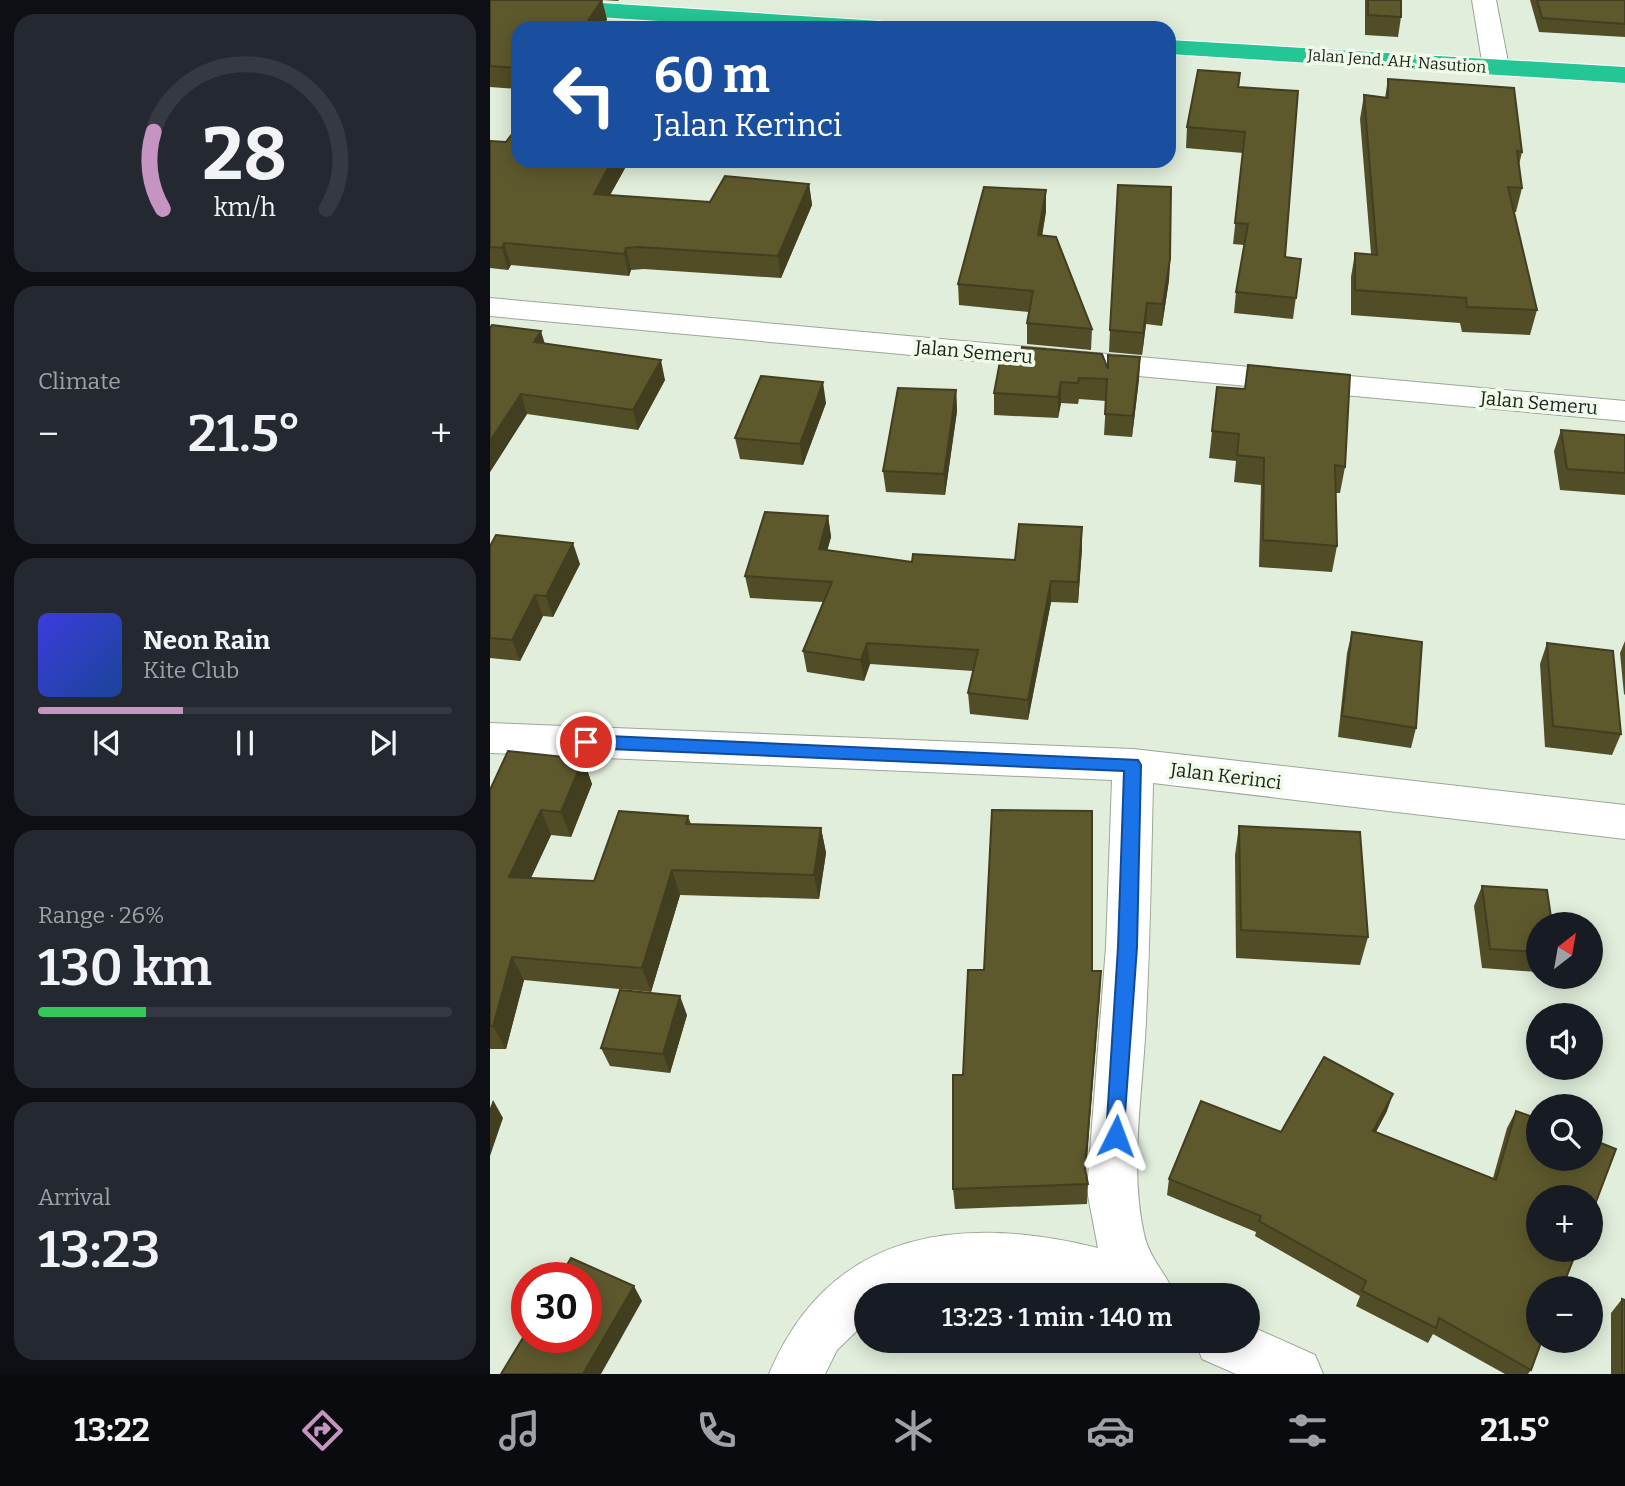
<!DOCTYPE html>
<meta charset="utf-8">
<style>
:root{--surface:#171b24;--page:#242831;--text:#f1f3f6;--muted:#9ea1a6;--line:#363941;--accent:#c594c1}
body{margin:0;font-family:Bitter,serif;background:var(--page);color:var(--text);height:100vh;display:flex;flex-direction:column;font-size:26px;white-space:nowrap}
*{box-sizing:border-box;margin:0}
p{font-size:23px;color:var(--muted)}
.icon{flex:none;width:38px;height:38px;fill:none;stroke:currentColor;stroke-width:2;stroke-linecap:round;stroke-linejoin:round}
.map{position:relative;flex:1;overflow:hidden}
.drawer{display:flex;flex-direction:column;gap:14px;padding:14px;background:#0d0f14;width:490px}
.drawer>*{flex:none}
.guide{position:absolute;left:21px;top:21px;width:665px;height:147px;border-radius:21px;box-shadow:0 4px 18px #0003;background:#1a4fa0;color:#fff;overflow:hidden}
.needle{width:46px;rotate:31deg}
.buttons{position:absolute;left:1036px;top:912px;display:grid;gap:14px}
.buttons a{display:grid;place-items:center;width:77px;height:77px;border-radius:50%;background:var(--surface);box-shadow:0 4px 18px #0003;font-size:35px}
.speed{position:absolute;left:21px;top:1262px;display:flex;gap:14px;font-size:35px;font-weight:700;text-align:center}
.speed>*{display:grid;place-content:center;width:91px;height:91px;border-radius:50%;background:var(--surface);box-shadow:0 4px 18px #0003;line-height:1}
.speed .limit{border:10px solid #d22;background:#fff;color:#111}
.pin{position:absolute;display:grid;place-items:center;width:60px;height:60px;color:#fff;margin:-30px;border:4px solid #fff;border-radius:50%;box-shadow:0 2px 7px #0007}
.me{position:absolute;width:77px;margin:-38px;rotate:3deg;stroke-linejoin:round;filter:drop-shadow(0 0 5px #0008)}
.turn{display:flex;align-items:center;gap:24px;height:147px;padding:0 28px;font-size:32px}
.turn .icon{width:91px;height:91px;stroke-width:2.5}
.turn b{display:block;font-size:49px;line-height:60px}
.big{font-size:52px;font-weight:600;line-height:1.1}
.drawer .widget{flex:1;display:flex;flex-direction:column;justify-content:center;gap:10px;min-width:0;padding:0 24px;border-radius:21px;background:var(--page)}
.drawer .dial{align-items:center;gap:0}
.dial svg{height:182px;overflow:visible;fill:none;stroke:var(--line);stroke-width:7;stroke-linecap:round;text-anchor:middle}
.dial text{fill:var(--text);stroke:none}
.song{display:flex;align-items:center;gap:21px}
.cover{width:84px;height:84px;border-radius:10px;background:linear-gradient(135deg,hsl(240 70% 55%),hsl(220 70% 35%))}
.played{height:7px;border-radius:4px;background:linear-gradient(90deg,var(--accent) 35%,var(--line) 35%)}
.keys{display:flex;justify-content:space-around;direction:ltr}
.heat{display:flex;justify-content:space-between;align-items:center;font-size:38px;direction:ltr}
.charge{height:10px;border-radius:5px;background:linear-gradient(90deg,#34c759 26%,var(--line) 0)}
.trip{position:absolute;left:364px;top:1283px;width:406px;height:70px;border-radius:35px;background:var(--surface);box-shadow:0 4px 18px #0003;font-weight:600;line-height:70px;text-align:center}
.tabs{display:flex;height:112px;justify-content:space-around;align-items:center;background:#090b0e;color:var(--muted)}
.tabs .icon{width:49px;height:49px}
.tabs .active{color:var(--accent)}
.tabs b{font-size:32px;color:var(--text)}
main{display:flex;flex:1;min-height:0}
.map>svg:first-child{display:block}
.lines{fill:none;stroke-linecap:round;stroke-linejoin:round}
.street-casing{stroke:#9ba795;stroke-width:2}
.highway-casing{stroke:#fff;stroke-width:2}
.street{fill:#fff;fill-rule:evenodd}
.highway{fill:#25c695;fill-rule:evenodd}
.wall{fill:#514d27}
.shaded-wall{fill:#423e20}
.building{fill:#5e592d;stroke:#423e20;stroke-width:2}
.route{fill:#1a73e8;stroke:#114b97;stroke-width:2}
.labels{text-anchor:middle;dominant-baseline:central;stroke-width:7;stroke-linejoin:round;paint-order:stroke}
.far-street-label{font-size:16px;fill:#1c211a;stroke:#effbe8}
.street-label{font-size:19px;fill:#1c211a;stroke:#effbe8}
</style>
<main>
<section class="drawer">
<div class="widget dial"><svg viewBox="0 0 100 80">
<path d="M14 69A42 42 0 1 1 86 69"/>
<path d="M14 69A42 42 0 0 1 10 35" stroke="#c594c1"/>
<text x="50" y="56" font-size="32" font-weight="700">28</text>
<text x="50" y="72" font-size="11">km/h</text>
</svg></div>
<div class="widget"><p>Climate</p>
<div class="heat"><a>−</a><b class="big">21.5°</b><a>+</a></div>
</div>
<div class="widget">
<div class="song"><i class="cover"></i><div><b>Neon Rain</b><p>Kite Club</p></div></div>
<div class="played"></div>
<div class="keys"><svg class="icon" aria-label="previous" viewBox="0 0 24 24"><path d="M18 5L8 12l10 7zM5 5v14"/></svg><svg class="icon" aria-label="pause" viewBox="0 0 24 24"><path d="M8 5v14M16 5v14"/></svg><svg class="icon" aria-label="next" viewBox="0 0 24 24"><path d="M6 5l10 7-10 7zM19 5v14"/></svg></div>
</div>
<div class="widget"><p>Range · 26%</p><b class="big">130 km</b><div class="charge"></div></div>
<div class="widget"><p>Arrival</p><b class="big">13:23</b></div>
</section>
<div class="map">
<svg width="1135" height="1374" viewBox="0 0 1135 1374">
<rect width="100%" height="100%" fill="#e1eedb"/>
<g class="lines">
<g class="street-casing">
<g id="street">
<polygon points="982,0 1006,0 1019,67 1015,72 997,72 993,67"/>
<polygon points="0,298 1135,401 1135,421 0,316"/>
<path d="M0,723l643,26 492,56v34l-472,-56c-2,85 -3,170 -8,255 -4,65 -15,133 -1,196 5,24 22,39 31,61h-92l-38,-10 -91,-1 -39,6 -10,5h-39v27l-29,28 -12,24h-56c61,-145 191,-160 329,-126l-11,-58 19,-243 6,-167 -622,-27z"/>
<polygon points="758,1325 825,1355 833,1374 746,1374 712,1359 705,1340 758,1340"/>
</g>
</g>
<g class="highway-casing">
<g id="highway">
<polygon points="0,0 65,0 389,21 398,23 401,28 276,28 0,10"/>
<polygon points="679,40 1135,67 1135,83 679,54"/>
</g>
</g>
<use href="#street" class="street"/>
<use href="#highway" class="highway"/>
</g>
<g class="wall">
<polygon points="0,0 129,0 128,1 112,0 117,20 28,28 28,89 0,87"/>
<polygon points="875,0 911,0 911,17 908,37 875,35"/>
<polygon points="1040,0 1135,0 1135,37 1049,32"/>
<polygon points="750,73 749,87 795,257 811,259 803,319 744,313 746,292 754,245 743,244 753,153 696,148 697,127"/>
<polygon points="898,79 1032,152 1029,165 1032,188 1026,212 1024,212 1047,310 1040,335 972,332 970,323 861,315 861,277 865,253 881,254 870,119 874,95 895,98"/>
<polygon points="0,141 28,161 139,161 120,195 220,202 319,184 322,205 291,278 154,269 141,270 139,276 21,265 18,270 0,268"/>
<polygon points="556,211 552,235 602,329 601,350 537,344 537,323 539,312 469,305 468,284"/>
<polygon points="680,259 679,280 672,326 656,324 652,355 619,352 620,330"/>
<polygon points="0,328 55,343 175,380 148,430 37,414 0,472"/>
<polygon points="650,357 649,379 642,437 614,435 616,401 589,399 588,404 571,403 568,418 504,415 504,393 618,369"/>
<polygon points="727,387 855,467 850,493 845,493 847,546 842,572 769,567 771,485 744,482 746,461 719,458"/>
<polygon points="466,390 467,411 455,495 396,492 393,471"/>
<polygon points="336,403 313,465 250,459 245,438"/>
<polygon points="1071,430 1135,435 1135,495 1070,490 1064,451"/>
<polygon points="338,516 341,537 337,550 422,562 525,560 592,548 588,603 561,602 538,720 480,714 478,693 483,671 380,664 374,681 317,672 313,651 333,602 260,598 255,576"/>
<polygon points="0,546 90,564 63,617 53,616 30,661 0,658"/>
<polygon points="862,632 926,728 921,748 848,737 857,653"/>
<polygon points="1135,641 1135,695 1134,694 1130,653"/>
<polygon points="1057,643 1131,734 1122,755 1055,747 1050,664"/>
<polygon points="93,759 102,784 81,837 61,835 41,878 104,881 198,816 201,824 331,828 336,853 329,899 190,895 161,992 34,980 16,1049 0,1049 0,790"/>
<polygon points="749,826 878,937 870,965 746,958 745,855"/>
<polygon points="992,886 1048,924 1048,972 992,968 984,906"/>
<polygon points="602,971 611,971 596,1173 598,1184 597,1204 465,1209 463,1189 473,1075"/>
<polygon points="197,1015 180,1073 120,1066 111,1048"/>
<polygon points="897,1111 886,1132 1003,1178 1017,1128 1026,1111 1041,1370 1038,1374 1015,1374 943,1334 938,1343 866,1306 870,1296 765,1236 766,1232 677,1195 679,1179 791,1132"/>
<polygon points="1132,1299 1135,1374 1121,1374 1121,1313"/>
</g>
<g class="shaded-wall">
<polygon points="112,0 117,20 111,28 93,28"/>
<polygon points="122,161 139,161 109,215 104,194"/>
<polygon points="319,184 322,205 291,278 288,256"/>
<polygon points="556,190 556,211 549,256 548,235"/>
<polygon points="14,243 21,265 18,270 12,248"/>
<polygon points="136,248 141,270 139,276 134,254"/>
<polygon points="680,259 679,280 672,326 673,304"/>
<polygon points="657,303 656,324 652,355 653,333"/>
<polygon points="51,331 57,351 44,342"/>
<polygon points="650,357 649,379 642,437 643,416"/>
<polygon points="171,360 175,380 148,430 143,410"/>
<polygon points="333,382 336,403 313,465 310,444"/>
<polygon points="571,382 571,403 568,418 568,397"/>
<polygon points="466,390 467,411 455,495 454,474"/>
<polygon points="31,394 37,414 0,472 0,441"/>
<polygon points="338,516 341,537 332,570 329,549"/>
<polygon points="592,527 592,548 588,603 588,582"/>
<polygon points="83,543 90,564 63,617 56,596"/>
<polygon points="561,581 561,602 538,720 538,700"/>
<polygon points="45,595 53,616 30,661 22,640"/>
<polygon points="377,643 380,664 374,681 371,660"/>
<polygon points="93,759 102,784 81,837 71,812"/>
<polygon points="51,810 61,835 30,901 19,877"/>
<polygon points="331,828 336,853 329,899 324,875"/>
<polygon points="182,870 190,895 161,992 152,968"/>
<polygon points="22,957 34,980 16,1049 3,1026"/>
<polygon points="611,971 610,994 594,1190 595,1169"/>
<polygon points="190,996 197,1015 180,1073 173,1054"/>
<polygon points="903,1094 897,1111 877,1148 883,1131"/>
<polygon points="3,1100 13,1118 0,1156 0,1108"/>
<polygon points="144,1286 152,1301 111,1374 93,1374"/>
</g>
<g class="building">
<polygon points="0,0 112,0 93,28 28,28 28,68 0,66"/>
<polygon points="878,0 911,0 911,17 878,15"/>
<polygon points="1047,0 1135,0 1135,24 1052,18"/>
<polygon points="708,70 750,73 748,87 808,91 795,257 811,259 806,298 746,292 758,224 745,223 755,132 697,127"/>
<polygon points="898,79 1024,88 1032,152 1027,151 1032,188 1018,187 1047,310 977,307 976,298 865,290 865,253 887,255 874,95 898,98"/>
<polygon points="28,126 28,161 122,161 104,194 220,202 235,176 319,184 288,256 149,247 136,248 134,254 14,243 12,248 0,247 0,141 16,142"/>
<polygon points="628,185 681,187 680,259 673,304 657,303 653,333 620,330"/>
<polygon points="494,187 556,190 548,235 566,237 602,329 537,323 543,291 468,284"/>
<polygon points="2,325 51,331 44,342 171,360 143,410 31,394 0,441 0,328"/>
<polygon points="532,347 612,354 618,369 618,355 650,357 643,416 615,414 617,379 589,378 588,383 571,382 568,397 504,393 511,356 530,357"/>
<polygon points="758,365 860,375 855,467 845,465 847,546 773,540 774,458 747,455 749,434 722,431 727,387 755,389"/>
<polygon points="271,376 333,382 310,444 245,438"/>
<polygon points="408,388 466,390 454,474 393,471"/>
<polygon points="1071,430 1135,435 1135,473 1077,469"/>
<polygon points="275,512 338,516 329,549 422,562 423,554 525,560 529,524 592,527 588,582 561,581 538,700 478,693 488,650 377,643 371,660 313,651 342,582 255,576"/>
<polygon points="6,535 83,543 56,596 45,595 22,640 0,638 0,546"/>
<polygon points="862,632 932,642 926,728 852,716"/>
<polygon points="1057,643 1123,651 1131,734 1063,726"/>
<polygon points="18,751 93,759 71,812 51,810 19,877 104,881 129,811 198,816 196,824 331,828 324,875 182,870 152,968 22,957 3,1026 0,1026 0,790"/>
<polygon points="502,810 602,811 602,971 611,971 595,1169 598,1184 463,1189 463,1075 473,1075 478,970 494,970"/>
<polygon points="749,826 870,832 878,937 751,930"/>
<polygon points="992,886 1057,890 1062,924 1048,924 1048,952 1000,949"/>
<polygon points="130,990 190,996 173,1054 111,1048"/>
<polygon points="834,1057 903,1094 883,1131 1006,1180 1026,1111 1048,1119 1048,1158 1101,1158 1101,1139 1126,1149 1101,1215 1101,1197 1048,1197 1048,1250 1087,1250 1072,1288 1048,1288 1048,1340 1052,1340 1041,1370 949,1318 946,1328 872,1291 876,1281 769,1221 771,1216 679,1179 711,1101 791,1132"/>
<polygon points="81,1258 144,1286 93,1374 11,1374 37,1331 37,1337 96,1337 96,1278 69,1278"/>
<polygon points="1132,1299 1135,1300 1135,1374 1132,1374"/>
</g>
<polygon class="route" points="96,735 648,760 651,765 647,947 633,1142 626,1145 619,1142 616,1136 628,947 634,771 96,748 88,742"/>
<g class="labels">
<g class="far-street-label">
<text transform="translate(907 61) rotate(4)">Jalan Jend. AH. Nasution</text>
</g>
<g class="street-label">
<text transform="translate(484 352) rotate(5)">Jalan Semeru</text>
<text transform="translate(1049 403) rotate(5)">Jalan Semeru</text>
<text transform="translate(736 776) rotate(7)">Jalan Kerinci</text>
</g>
</g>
</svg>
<div class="buttons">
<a><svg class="needle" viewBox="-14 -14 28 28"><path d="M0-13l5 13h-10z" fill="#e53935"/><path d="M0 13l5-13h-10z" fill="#9ea1a6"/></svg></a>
<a><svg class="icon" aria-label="sound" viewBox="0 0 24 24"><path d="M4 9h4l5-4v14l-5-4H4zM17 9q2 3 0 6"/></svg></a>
<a><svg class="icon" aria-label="search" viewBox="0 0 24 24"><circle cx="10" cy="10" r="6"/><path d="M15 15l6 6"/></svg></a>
<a>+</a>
<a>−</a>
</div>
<div class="speed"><div class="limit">30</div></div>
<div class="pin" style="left:96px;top:742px;background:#d93025"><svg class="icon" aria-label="arrive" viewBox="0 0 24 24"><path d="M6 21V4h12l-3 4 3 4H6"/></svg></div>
<svg class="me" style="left:626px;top:1136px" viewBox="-20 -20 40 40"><path d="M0-17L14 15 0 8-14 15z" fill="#1a73e8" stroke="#fff" stroke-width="4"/></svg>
<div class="trip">13:23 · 1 min · 140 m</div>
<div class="guide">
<div class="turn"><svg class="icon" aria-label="left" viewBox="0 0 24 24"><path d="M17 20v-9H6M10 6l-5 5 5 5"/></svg><div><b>60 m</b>Jalan Kerinci</div></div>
</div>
</div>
</main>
<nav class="tabs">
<b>13:22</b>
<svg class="icon active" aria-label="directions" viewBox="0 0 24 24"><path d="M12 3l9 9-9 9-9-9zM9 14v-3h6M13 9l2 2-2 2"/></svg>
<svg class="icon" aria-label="music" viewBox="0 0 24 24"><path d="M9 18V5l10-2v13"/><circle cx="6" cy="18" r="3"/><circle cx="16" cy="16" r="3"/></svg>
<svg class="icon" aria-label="phone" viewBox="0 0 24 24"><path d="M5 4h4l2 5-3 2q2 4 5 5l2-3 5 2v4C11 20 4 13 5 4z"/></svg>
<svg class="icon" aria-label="climate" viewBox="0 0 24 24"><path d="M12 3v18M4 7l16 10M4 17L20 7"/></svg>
<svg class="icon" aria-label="car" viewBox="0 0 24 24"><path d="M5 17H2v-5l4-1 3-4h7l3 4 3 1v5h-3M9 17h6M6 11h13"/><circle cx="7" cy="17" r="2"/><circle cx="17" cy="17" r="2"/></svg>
<svg class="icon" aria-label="filters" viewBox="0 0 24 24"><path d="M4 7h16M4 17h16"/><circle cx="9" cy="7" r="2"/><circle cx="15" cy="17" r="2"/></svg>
<b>21.5°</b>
</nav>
